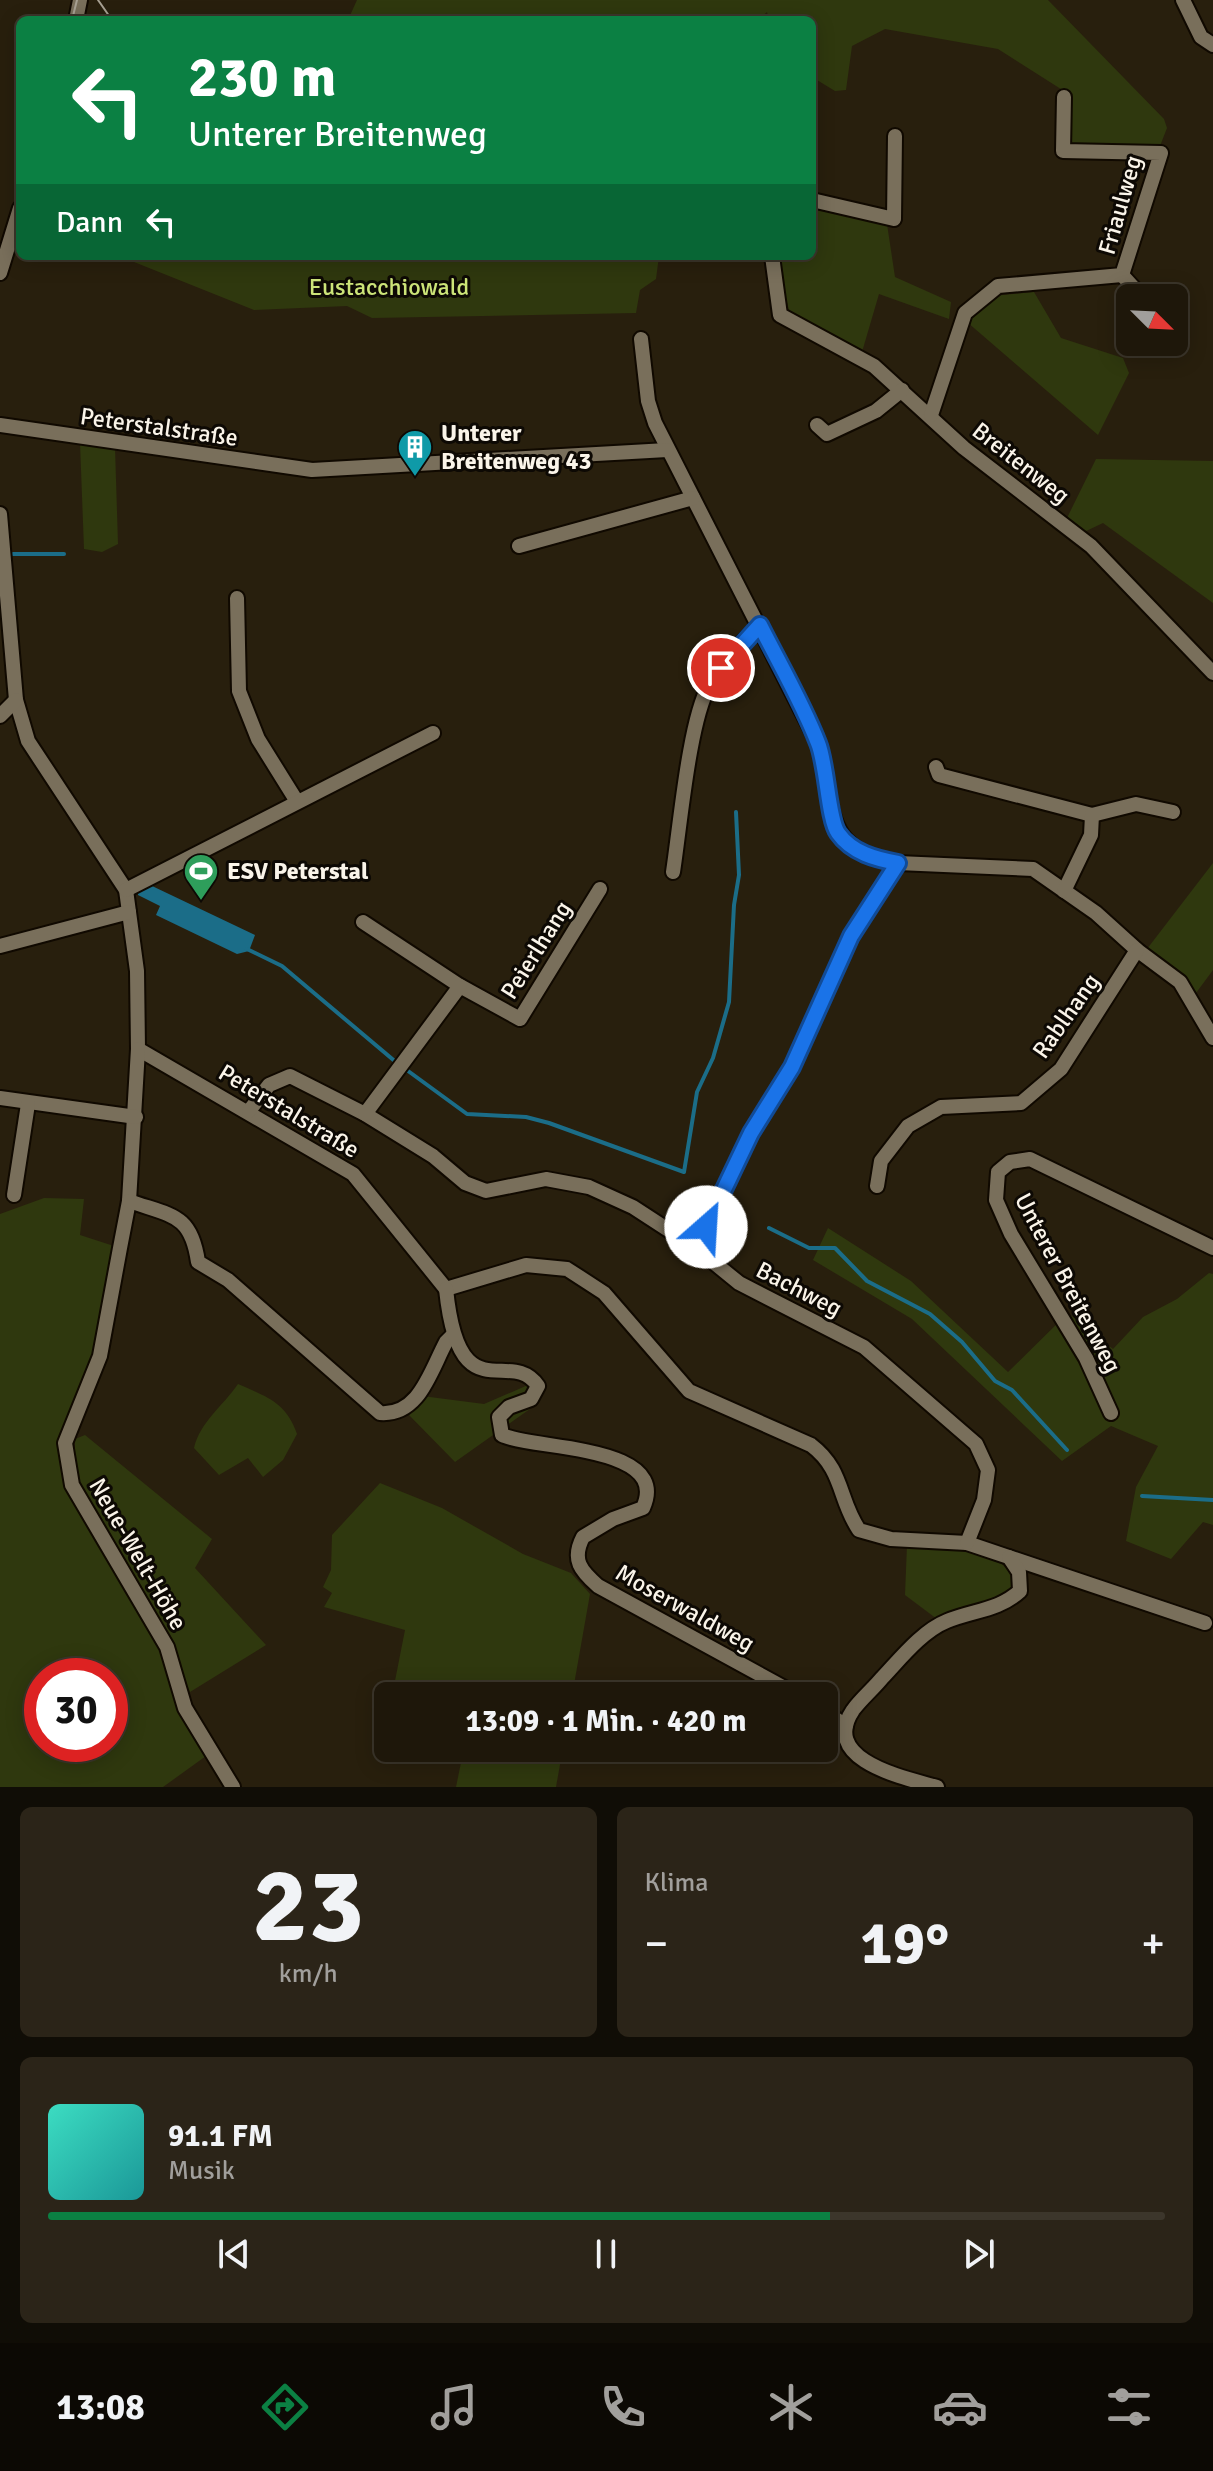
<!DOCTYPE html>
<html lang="de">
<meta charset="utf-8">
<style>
:root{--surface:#1e170a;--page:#2b2418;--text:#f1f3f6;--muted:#a19f9c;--line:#3c362b;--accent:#0b8043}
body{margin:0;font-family:Signika,sans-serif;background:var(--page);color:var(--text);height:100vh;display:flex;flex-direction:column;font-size:30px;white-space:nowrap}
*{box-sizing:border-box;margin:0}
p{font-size:26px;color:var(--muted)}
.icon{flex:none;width:44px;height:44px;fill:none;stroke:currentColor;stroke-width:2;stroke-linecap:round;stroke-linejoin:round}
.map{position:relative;height:1787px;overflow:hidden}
.side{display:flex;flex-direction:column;gap:20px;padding:20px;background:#100d06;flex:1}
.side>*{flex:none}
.guide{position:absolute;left:16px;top:16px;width:800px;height:244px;border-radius:12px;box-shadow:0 4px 20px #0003,0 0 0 2px var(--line);background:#0b8043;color:#fff;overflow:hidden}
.needle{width:52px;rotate:114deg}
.tools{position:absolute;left:1116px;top:284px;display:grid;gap:16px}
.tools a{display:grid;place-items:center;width:72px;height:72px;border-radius:12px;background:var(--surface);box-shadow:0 4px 20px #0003,0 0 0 2px var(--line);font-size:40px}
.speed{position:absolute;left:24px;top:1658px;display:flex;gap:16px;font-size:40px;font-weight:700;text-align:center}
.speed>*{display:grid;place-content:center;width:104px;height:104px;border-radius:50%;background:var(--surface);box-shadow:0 4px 20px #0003,0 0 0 2px var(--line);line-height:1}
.speed .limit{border:12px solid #d22;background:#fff;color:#111}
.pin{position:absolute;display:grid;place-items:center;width:68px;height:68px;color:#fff;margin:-34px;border:4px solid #fff;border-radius:50%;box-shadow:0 2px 8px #0007}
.me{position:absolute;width:88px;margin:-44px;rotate:26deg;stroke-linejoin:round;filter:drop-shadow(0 0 6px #0008)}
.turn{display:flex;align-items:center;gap:28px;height:168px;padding:0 40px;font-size:36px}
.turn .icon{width:104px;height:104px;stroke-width:2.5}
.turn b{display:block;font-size:56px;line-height:68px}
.then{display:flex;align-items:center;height:76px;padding:0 40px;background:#0003;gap:16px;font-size:30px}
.big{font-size:60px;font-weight:700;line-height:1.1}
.side .card{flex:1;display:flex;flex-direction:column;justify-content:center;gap:12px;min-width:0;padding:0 28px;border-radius:12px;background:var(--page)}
.side .dial{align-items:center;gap:0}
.dial b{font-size:104px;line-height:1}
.song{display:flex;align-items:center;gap:24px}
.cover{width:96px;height:96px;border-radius:12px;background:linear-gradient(135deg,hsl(170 70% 55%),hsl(180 70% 35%))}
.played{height:8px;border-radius:4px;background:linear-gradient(90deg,var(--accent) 70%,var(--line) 70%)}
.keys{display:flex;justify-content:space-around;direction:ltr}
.heat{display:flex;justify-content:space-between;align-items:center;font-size:44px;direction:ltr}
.side .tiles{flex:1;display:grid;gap:20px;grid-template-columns:1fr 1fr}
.card:last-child{grid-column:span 2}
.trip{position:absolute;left:374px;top:1682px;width:464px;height:80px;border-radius:12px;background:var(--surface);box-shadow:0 4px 20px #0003,0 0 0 2px var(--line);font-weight:700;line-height:80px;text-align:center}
.tabs{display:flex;height:128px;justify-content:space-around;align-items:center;background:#0c0904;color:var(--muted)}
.tabs .icon{width:56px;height:56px}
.tabs .selected{color:var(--accent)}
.tabs b{font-size:36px;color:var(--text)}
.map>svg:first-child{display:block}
.green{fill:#2f380e;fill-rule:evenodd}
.water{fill:#1b6d88}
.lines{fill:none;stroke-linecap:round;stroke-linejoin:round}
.stream{stroke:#1b6d88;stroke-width:4}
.minor-casing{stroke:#100900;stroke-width:18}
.minor{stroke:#796f5b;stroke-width:14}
.tram{stroke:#a8a193;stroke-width:2}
.route-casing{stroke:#114b97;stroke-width:20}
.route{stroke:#1a73e8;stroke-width:14}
.labels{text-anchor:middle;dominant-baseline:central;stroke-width:6;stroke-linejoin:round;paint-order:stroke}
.street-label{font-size:24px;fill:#faf4e9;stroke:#0d0904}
.park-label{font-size:24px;fill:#cce478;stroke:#0d0904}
.poi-label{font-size:24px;font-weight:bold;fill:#faf4e9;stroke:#0d0904;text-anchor:start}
</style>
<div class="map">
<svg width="1213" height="1787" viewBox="0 0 1213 1787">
<rect width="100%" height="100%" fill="#281f0d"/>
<g class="green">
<polygon points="357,0 1048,0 1164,119 1167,128 1160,146 1074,149 1067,144 1064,91 998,49 885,29 852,46 846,90 835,91 812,77 812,20 769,20 767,12 758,20 348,20"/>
<polygon points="812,205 887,224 895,277 951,302 949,319 879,294 862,352 790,315 776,256 812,256"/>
<polygon points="119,256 659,256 656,279 640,290 636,313 372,318 347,306 254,310"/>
<polygon points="1034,292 1061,338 1123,358 1129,373 1098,435 967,322 992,296"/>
<polygon points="80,443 115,448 118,544 102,552 84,549"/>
<polygon points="1096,459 1213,461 1213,603 1103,523 1082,533 1067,518"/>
<polygon points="1213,863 1213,970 1196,993 1186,979 1147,949"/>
<path d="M44,1198l40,1 -4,36 40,13 -20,108 -35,87 7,42 95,162 39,109 -43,31h-163v-573zM42,1676h68v68h-68z"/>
<polygon points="828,1228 911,1281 1008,1372 1068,1313 1113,1349 1143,1317 1177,1299 1209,1273 1213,1274 1213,1525 1203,1522 1171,1559 1126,1541 1136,1487 1158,1446 1111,1426 1062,1461 912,1319 813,1260"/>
<path d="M238,1384c29,13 48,18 59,50l-14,26 -20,17 -15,-19 -29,17 -25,-27c6,-26 29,-42 44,-64z"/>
<polygon points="528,1385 537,1404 455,1462 408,1414 422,1396 484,1404"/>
<polygon points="85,1435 212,1539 195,1568 266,1645 190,1692 167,1639 75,1474 75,1439"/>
<polygon points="380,1483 442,1508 523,1554 571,1573 590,1594 572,1696 392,1696 405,1630 324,1607 332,1593 323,1587 331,1570 332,1535"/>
<path d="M907,1545c42,2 80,-6 106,32v14l-7,7 -69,21 -32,-24z"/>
<polygon points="464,1748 563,1748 556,1787 456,1787"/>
</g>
<polygon class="water" points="150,885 255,935 249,951 237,954 156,915 160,906 138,895 138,890"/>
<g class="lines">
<g class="stream">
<polyline points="13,554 64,554"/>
<polyline points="247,949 282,966 397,1063"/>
<polyline points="404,1068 467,1114 526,1117 549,1123 684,1172 697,1092 713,1058 729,1002 734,905 739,875 736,812"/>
<polyline points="769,1228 809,1248 835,1248 867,1281 930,1314 962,1342 995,1381 1012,1390 1067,1450"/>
<polyline points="1142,1496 1213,1500"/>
</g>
<g class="minor-casing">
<g id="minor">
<polyline points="1183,0 1201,37 1213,45"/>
<polyline points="76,20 80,0"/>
<polyline points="812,200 894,219 895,136"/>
<polyline points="772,256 780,315 874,366 964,448 1091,546 1213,673"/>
<polyline points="0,273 20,208"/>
<polyline points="1122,275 1143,298"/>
<path d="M641,339l7,62 7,22 163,320c18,62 1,107 80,120l135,6 63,44 41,37 43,32 33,56"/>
<polyline points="1145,349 1149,342"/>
<polyline points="931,415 965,313 998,286 1122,275 1161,153 1063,151 1064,97"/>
<polyline points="0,425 312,470 667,450"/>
<polyline points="817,425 827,434 876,411 902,390"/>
<path d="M0,514l16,186 12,41 98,149 11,81 1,78 215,125 93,115 80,-24 41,4 37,24 85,98 122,54c33,25 27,54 48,85l32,9 76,4 238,80"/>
<polyline points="519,546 693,498"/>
<polyline points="237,598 239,691 258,739 296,800"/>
<polyline points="0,716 16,700"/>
<polyline points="936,767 939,775 1092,815"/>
<path d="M673,872c7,-45 16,-151 36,-186 13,-24 32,-43 51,-61"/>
<polyline points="126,890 433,733"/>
<polyline points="1064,891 1091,835 1092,815 1136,804 1173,812"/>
<polyline points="363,922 460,986 520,1019 600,889"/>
<polyline points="0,946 129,912"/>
<polyline points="138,1049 129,1201 120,1248 100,1356 65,1443 72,1485 167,1647 185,1708 233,1787"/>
<polyline points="0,1098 136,1117"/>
<polyline points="249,1111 269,1085 290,1076 365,1114 433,1156 465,1183 486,1191 546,1179 589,1187 633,1207 696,1248 739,1283 864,1347 976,1444 988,1470 984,1500 967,1543"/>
<polyline points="365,1114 460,986"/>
<polyline points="877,1186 881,1161 908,1126 941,1107 1021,1103 1061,1069 1137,950"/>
<polyline points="14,1195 28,1104"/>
<path d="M129,1201c42,15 62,12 69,61l30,18 152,133c39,3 50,-41 66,-71l6,-6"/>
<polyline points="696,1248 751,1133 792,1067 851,936 898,863"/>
<path d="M446,1289c13,127 64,56 92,97l-7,13 -22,8 -10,10 3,18c31,15 170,9 141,73l-30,11 -30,18c-12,23 -2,34 15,49l201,110"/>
<polyline points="1111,1413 1086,1358 1011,1234 996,1200 998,1172 1010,1162 1030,1159 1213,1248"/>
<polyline points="824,1711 846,1726"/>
<path d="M937,1787c-31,-9 -118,-26 -84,-77 8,-11 20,-21 29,-32 18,-19 40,-47 65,-57 26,-11 51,-10 73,-30l-1,-19 -10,-15"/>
</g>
</g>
<use href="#minor" class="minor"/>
<g class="tram">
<polyline points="98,0 112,20"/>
<polyline points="72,20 77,0"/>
</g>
</g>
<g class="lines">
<g class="route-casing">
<path id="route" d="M706,1227l45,-94 41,-66 59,-131 47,-73c-22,-4 -46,-10 -60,-30 -10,-14 -11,-68 -20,-90 -16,-41 -39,-80 -58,-118l-39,43"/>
</g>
<use href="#route" class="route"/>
</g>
<defs>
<g id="building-pin" transform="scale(1.8)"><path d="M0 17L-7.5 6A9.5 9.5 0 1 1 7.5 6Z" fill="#0f9aa8" stroke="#0d0904"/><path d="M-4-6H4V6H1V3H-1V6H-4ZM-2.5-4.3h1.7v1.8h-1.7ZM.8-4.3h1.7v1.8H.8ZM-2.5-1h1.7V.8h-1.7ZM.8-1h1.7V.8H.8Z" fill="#fff"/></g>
<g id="stadium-pin" transform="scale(1.8)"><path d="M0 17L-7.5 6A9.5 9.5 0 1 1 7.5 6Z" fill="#2e9e5b" stroke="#0d0904"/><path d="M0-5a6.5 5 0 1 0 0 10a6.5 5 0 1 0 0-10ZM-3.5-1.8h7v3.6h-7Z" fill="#fff"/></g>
</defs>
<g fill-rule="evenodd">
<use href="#building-pin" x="415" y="447"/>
<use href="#stadium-pin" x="201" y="871"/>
</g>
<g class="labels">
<g class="street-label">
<text transform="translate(1120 205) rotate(-74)">Friaulweg</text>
<text transform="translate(159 427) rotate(8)">Peterstalstraße</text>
<text transform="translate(1021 463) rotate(38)">Breitenweg</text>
<text transform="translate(536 950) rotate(-58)">Peierlhang</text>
<text transform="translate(1066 1016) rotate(-55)">Rablhang</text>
<text transform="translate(289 1111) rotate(31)">Peterstalstraße</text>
<text transform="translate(1068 1283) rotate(62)">Unterer Breitenweg</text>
<text transform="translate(799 1289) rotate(27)">Bachweg</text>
<text transform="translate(138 1554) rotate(60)">Neue-Welt-Höhe</text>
<text transform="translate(685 1608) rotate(29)">Moserwaldweg</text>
</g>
<g class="park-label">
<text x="389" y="287">Eustacchiowald</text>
</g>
<g class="poi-label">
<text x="441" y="433">Unterer<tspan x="441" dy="28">Breitenweg 43</tspan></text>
<text x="227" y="871">ESV Peterstal</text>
</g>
</g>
</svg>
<div class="tools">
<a><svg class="needle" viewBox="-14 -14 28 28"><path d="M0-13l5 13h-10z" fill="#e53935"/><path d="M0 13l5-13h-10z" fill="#a19f9c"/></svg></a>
</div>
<div class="speed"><div class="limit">30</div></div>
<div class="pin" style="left:721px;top:668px;background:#d93025"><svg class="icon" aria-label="arrive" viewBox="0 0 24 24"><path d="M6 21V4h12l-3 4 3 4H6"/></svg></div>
<svg class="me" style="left:706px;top:1227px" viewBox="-20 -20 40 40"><circle r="19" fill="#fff"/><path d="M0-13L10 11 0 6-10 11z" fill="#1a73e8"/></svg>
<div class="trip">13:09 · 1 Min. · 420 m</div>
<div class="guide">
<div class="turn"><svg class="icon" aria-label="left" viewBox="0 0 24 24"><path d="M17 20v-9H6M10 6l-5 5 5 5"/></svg><div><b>230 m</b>Unterer Breitenweg</div></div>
<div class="then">Dann<svg class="icon" aria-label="left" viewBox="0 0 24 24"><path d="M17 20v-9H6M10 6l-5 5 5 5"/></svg></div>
</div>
</div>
<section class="side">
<div class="tiles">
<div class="card dial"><b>23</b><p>km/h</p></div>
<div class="card"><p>Klima</p>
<div class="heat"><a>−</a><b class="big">19°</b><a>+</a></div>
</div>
<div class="card">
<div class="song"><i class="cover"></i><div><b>91.1 FM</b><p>Musik</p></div></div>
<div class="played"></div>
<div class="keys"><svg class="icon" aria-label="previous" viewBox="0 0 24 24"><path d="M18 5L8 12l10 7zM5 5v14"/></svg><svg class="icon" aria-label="pause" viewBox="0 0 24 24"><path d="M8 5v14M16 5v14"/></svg><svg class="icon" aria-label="next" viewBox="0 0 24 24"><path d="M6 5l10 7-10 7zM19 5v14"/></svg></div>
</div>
</div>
</section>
<nav class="tabs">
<b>13:08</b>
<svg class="icon selected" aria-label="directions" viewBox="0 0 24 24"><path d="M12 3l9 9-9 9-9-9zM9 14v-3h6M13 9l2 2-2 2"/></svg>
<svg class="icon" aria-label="music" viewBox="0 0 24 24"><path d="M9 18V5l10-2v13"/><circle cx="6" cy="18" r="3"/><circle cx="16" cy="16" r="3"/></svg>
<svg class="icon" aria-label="phone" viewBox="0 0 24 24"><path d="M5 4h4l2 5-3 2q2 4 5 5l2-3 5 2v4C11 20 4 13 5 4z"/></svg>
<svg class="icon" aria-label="climate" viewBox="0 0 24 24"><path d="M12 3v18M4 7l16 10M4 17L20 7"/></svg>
<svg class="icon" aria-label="car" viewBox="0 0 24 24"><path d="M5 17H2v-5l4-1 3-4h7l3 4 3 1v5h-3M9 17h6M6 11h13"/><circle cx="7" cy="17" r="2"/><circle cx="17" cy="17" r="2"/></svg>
<svg class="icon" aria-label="filters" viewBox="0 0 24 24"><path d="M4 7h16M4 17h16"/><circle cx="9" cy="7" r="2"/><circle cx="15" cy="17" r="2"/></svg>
</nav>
